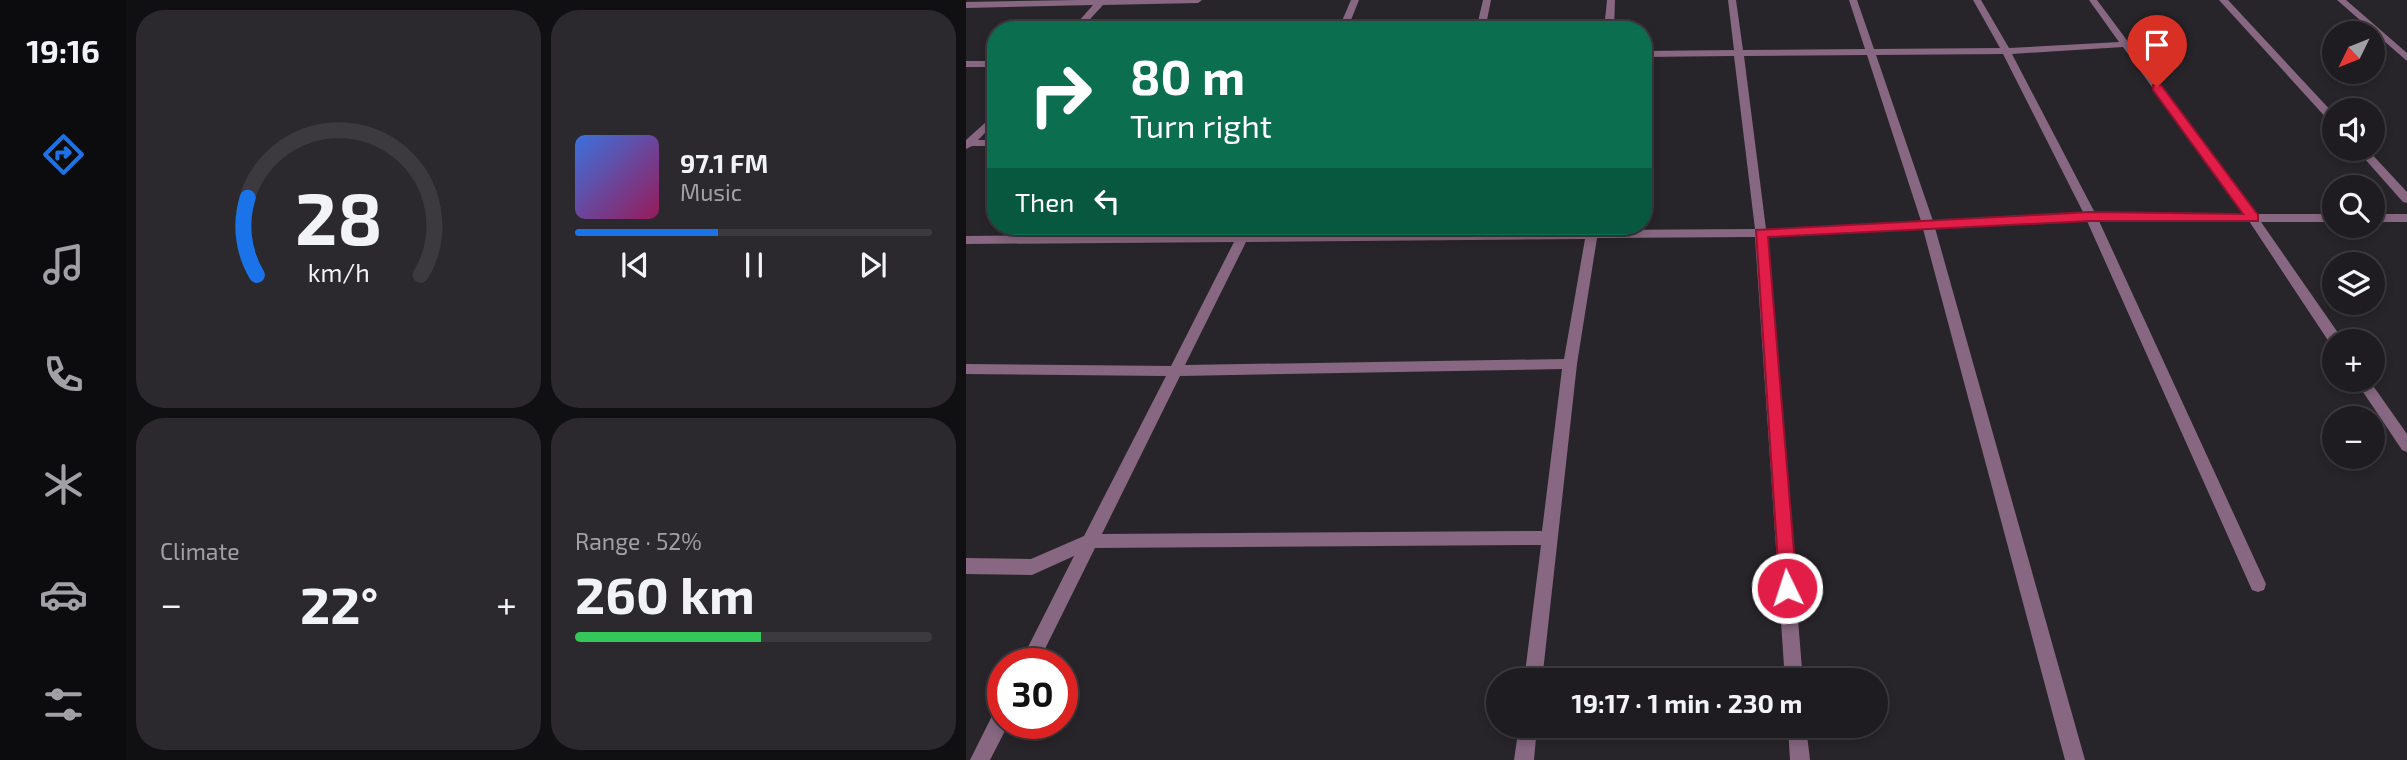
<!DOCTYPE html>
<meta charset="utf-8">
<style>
:root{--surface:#1e1c20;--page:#2b292d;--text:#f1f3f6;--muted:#a1a1a5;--line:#3c3a3e;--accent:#1a73e8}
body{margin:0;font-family:"Exo 2",sans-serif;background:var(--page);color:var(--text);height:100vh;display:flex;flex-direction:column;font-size:26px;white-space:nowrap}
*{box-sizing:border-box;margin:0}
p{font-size:23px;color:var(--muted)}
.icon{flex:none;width:38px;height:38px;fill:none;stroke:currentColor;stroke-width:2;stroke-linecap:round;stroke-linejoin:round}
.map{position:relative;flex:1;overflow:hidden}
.side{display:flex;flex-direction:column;gap:10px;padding:10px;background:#100f12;width:840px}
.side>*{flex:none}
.top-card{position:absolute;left:21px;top:21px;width:665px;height:214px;border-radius:28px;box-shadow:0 4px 10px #0003,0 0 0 2px var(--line);background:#0b6e4f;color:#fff;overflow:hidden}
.needle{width:46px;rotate:227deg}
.fabs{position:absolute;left:1356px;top:21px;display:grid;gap:14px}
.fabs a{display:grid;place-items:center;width:63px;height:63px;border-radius:50%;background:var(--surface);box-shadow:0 4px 10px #0003,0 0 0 2px var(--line);font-size:35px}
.speed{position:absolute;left:21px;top:648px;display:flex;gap:14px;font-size:35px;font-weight:700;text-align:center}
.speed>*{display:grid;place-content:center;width:91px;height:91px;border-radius:50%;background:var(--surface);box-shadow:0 4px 10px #0003,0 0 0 2px var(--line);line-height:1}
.speed .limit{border:10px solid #d22;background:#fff;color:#111}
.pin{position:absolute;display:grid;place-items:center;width:60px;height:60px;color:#fff;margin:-72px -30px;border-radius:50% 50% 50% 0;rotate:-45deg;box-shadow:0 0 7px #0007}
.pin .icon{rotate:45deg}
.me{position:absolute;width:77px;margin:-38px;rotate:356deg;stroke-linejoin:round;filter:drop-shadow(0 0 5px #0008)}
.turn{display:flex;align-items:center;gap:24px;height:147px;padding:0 28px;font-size:32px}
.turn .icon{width:91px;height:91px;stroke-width:2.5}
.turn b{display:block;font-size:49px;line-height:60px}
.then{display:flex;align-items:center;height:66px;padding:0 28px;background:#0003;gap:14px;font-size:26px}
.big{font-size:52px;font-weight:700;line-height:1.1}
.side .card{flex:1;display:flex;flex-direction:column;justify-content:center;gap:10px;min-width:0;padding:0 24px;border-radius:28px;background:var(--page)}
.side .dial{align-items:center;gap:0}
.dial svg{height:182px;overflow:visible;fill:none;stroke:var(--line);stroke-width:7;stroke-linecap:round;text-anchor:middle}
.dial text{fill:var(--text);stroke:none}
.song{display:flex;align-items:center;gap:21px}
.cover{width:84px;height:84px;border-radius:10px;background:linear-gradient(135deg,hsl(220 70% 55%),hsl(330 70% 35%))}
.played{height:7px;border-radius:4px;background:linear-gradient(90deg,var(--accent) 40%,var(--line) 40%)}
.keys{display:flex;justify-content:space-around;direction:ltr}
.heat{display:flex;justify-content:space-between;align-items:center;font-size:38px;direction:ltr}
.charge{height:10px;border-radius:5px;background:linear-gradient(90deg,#34c759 52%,var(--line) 0)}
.side .tiles{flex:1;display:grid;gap:10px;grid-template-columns:repeat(2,1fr)}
.trip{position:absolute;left:520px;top:668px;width:402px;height:70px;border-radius:35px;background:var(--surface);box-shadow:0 4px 10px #0003,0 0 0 2px var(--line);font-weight:700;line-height:70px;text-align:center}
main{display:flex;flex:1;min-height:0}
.menu{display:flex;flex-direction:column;width:126px;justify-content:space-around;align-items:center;background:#0c0b0d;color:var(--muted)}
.menu .icon{width:49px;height:49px}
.menu .current{color:var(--accent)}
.menu b{font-size:32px;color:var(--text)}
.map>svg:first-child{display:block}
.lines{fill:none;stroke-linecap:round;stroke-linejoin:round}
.minor{fill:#876781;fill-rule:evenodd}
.route{fill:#e11d48;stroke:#92132f;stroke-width:2}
</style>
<main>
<nav class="menu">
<b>19:16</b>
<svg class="icon current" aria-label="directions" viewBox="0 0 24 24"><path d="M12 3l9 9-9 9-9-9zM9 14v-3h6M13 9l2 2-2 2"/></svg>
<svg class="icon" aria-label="music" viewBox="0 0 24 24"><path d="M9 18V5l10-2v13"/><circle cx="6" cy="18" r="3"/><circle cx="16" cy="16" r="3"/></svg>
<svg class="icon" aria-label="phone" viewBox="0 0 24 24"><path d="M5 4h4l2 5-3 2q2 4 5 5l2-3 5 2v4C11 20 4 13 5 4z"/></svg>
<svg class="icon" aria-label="climate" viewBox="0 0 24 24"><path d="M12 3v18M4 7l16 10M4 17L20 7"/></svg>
<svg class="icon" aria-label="car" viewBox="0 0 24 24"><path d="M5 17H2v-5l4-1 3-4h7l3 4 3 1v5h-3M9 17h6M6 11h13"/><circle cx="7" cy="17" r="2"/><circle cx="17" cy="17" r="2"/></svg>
<svg class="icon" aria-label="filters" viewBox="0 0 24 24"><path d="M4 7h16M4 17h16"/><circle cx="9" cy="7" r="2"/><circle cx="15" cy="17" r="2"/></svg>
</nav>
<section class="side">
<div class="tiles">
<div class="card dial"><svg viewBox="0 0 100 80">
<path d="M14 69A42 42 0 1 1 86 69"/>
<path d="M14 69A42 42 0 0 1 10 35" stroke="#1a73e8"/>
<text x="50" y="56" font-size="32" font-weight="700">28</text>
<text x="50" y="72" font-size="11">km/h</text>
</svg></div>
<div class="card">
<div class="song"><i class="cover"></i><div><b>97.1 FM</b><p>Music</p></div></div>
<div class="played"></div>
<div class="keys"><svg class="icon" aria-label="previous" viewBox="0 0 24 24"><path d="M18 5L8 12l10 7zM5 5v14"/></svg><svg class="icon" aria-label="pause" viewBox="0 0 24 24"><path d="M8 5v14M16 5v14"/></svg><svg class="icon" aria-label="next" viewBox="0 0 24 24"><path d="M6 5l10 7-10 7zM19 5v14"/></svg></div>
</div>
<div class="card"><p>Climate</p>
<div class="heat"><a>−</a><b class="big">22°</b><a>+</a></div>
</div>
<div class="card"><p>Range · 52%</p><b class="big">260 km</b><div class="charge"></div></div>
</div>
</section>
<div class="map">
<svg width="1441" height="760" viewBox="0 0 1441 760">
<rect width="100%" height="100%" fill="#28252a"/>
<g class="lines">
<g class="minor">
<polygon points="111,0 236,0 232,3 137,5 114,30 105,30 127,5 0,8 0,2"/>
<polygon points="385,0 393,0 381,30 372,30"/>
<polygon points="517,0 525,0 519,30 510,30"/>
<polygon points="641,0 649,0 648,30 638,30"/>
<path d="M762,0h8l7,50 122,-1 -16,-49h8l17,49 126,-1 -27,-48h8l28,48 110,-6 -30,-42h8l159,214h78v8h-73l80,115 2,4h-9v5l-3,-1 -82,-124h-150l167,363 -2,6 -6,2 -6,-2 -165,-369 -152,7 150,532h-20l-142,-531 -156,8 36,444h-18l-30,-444 -158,1 -20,126 -35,317h-18l17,-136 -446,3 -57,115h-18l54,-107 -42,19 -66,-1v-16l65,1 53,-23 82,-160 -200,-2v-10l205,2 63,-124 -268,2v-8l272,-2 4,-8h12l-4,8 336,-3 1,-5h12l-1,4 157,-1 -21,-173 -91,1v-6l91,-1zM1157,47l121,167 -149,-1 -83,-159zM1037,54l81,160 -151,7 -57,-166zM901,55l54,166 -155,8 -22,-173zM619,239l-21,120 -379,6 61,-123zM596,369l-20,162 -440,3 78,-158z"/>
<polygon points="1253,0 1262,0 1368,114 1368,123 1364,122"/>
<polygon points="1371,0 1380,0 1441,53 1441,61"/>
<rect x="0" y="61" width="30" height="6"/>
<polygon points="30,113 30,122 12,140 30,140 30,146 6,146 0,149 0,140"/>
<polygon points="1390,149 1401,149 1441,192 1441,203 1437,202"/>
<rect x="1407" y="214" width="34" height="8"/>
<polygon points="1389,380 1403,380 1441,434 1441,452 1436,450"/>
<polygon points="37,706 37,723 43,723 24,760 4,760 30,708"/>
<polygon points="553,726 571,726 568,760 548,760"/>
<polygon points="822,726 840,726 844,760 824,760"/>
</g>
</g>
<polygon class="route" points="1187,85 1195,85 1292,215 1292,221 1124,221 802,237 831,588 828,594 821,597 814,594 790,230 1124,212 1277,214 1187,90"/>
</svg>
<div class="fabs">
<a><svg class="needle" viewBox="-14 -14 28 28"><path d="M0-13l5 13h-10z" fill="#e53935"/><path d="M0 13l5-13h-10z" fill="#a1a1a5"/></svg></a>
<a><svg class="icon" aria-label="sound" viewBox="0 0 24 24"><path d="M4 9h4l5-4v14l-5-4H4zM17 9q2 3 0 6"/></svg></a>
<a><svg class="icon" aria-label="search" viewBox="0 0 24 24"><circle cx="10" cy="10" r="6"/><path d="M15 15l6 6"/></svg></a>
<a><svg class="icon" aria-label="layers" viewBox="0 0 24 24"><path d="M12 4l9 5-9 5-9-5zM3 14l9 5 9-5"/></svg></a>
<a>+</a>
<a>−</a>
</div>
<div class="speed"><div class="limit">30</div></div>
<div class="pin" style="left:1191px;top:87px;background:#d93025"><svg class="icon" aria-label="arrive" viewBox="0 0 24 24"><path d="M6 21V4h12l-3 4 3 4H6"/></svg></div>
<svg class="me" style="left:821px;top:588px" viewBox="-20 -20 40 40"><circle r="17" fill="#e11d48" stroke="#fff" stroke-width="3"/><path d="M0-11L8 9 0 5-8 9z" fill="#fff"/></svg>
<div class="trip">19:17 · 1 min · 230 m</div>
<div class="top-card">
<div class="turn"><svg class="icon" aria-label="right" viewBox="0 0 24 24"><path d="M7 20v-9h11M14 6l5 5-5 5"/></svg><div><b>80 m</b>Turn right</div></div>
<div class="then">Then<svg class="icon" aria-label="left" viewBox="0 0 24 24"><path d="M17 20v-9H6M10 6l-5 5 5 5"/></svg></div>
</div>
</div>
</main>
